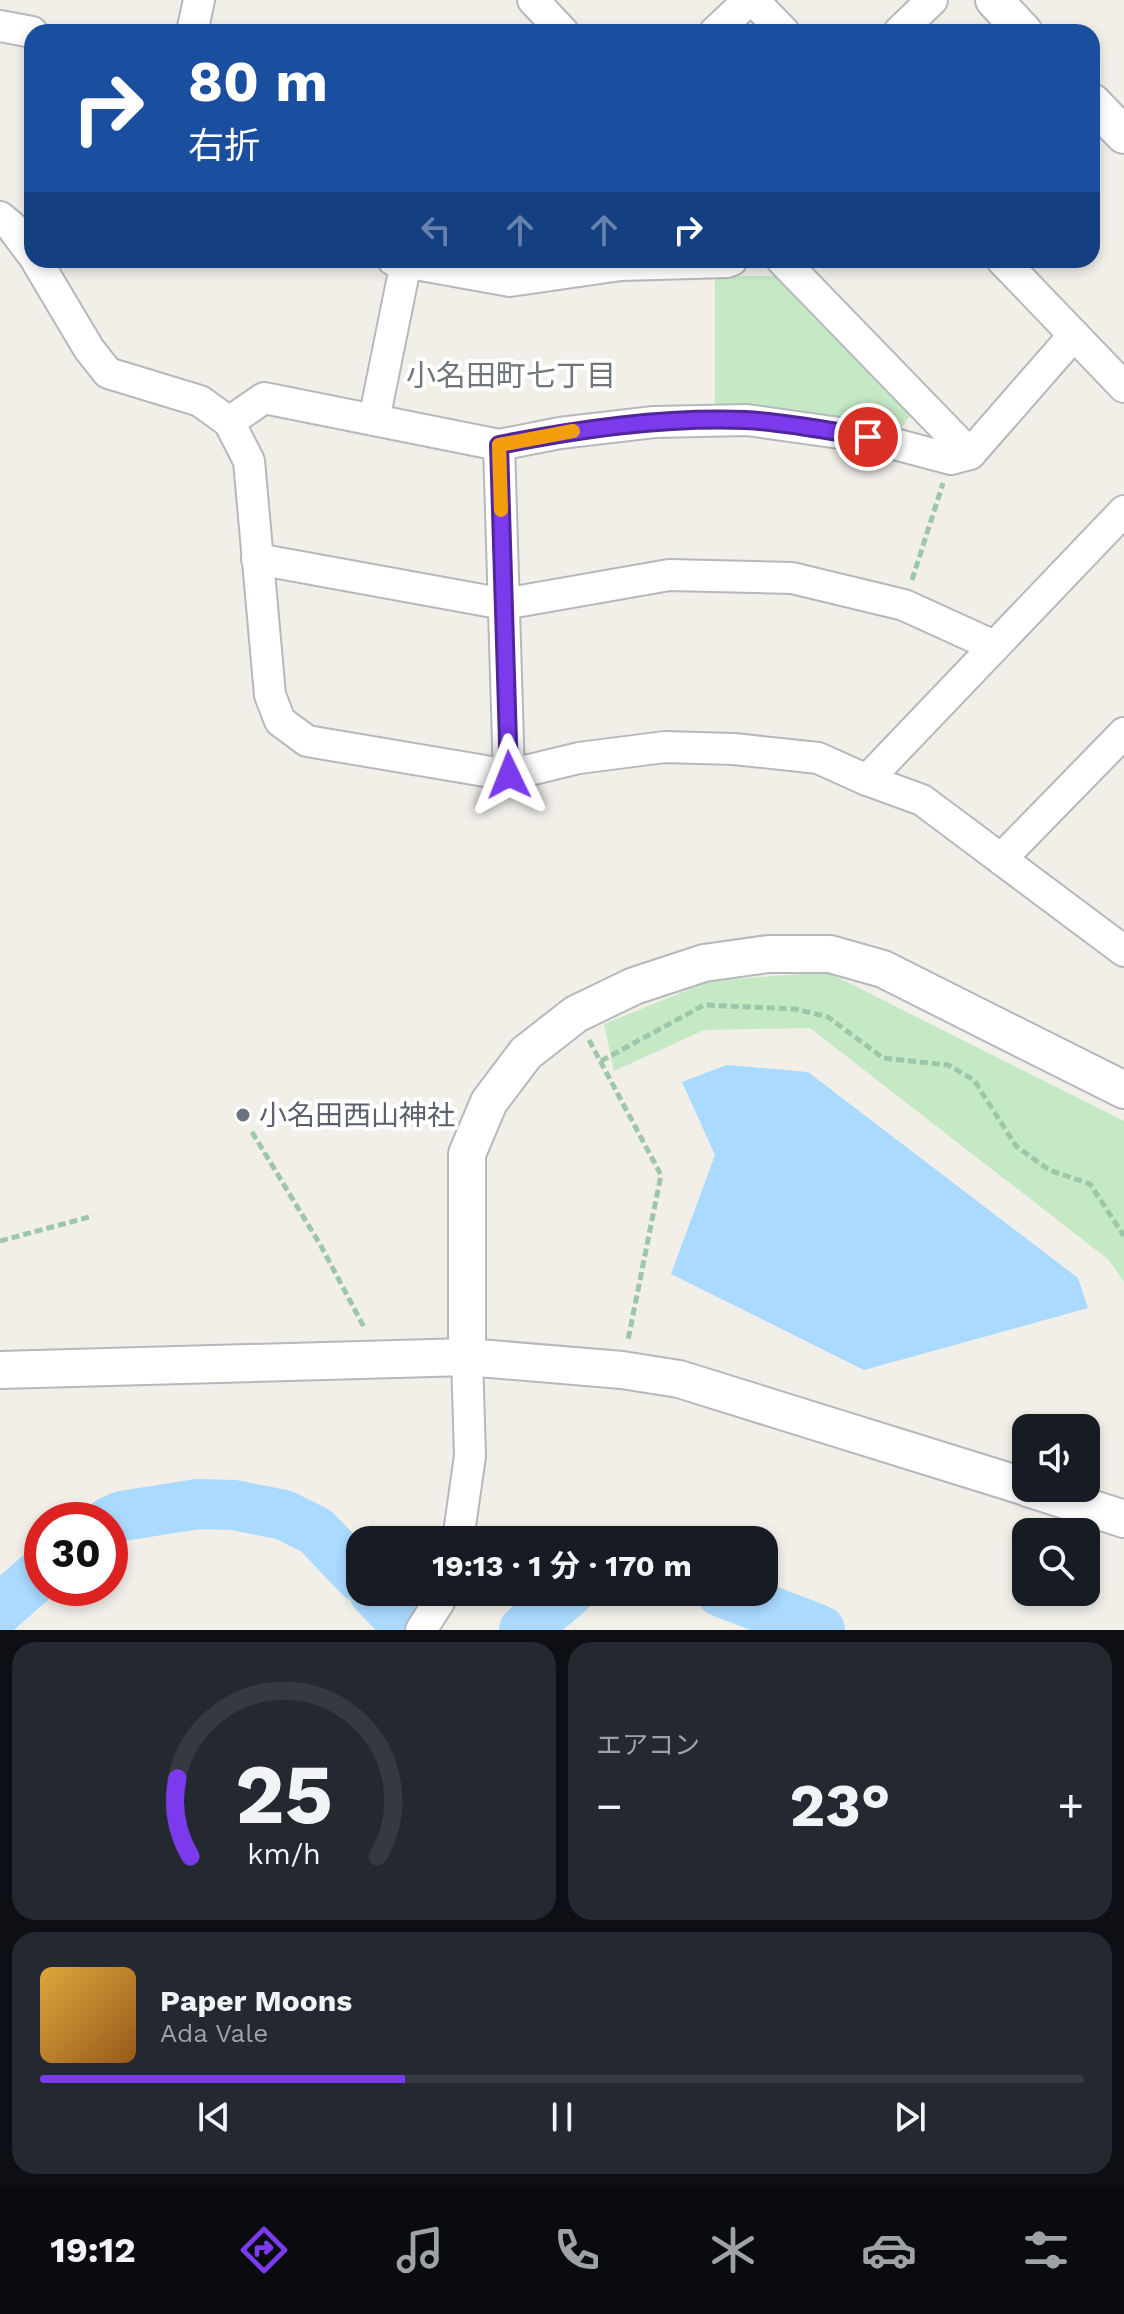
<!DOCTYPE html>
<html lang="ja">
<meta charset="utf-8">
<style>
:root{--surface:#171b24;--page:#242831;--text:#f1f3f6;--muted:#9ea1a6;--line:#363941;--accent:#7c3aed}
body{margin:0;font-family:"Work Sans","Noto Sans JP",sans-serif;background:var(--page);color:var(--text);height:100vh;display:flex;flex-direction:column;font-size:30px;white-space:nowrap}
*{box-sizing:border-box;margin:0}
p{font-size:26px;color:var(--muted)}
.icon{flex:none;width:44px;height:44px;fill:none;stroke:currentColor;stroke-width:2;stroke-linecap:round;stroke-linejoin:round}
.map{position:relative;height:1630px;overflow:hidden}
.sheet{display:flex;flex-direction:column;gap:12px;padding:12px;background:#0d0f14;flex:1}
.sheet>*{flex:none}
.top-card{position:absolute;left:24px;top:24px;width:1076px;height:244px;border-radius:24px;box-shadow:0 4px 12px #0003;background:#1a4fa0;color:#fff;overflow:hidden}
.buttons{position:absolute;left:1012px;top:1414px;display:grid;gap:16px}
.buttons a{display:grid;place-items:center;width:88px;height:88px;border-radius:16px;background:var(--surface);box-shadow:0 4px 12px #0003;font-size:40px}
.speed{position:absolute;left:24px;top:1502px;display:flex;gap:16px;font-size:40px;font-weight:700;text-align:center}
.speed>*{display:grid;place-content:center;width:104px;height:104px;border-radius:50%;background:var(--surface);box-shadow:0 4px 12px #0003;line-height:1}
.speed .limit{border:12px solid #d22;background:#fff;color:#111}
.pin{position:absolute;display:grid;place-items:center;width:68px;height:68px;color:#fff;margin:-34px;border:4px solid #fff;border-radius:50%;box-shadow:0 2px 8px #0007}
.me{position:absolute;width:88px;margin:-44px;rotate:358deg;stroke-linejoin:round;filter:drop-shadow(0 0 6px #0008)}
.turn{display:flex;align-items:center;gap:28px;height:168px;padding:0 32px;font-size:36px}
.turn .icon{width:104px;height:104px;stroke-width:2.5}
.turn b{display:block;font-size:56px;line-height:68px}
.lanes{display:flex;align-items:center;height:76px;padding:0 32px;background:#0003;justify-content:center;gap:40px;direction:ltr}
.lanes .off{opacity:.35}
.big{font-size:60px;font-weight:700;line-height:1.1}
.sheet .card{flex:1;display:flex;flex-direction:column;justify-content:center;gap:12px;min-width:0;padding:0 28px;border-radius:24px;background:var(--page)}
.sheet .dial{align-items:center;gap:0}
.dial svg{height:208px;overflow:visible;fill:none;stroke:var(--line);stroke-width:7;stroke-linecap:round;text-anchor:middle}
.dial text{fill:var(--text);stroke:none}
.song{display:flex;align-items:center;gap:24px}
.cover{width:96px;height:96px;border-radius:12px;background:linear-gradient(135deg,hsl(40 70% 55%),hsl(30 70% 35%))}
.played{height:8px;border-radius:4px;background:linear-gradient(90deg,var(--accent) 35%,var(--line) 35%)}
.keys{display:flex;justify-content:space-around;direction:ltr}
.heat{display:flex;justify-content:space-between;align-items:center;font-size:44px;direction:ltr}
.sheet .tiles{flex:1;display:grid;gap:12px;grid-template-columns:1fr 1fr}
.card:last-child{grid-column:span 2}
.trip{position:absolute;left:346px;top:1526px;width:432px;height:80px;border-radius:24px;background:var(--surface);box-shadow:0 4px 12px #0003;font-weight:700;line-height:80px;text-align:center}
.tabs{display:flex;height:128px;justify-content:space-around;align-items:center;background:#090b0e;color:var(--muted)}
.tabs .icon{width:56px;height:56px}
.tabs .on{color:var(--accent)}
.tabs b{font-size:36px;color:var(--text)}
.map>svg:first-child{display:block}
.green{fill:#c5e8c5}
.water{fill:#aadaff}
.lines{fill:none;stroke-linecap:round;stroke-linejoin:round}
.river{stroke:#aadaff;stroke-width:50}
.minor-casing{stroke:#b5b8bc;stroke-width:34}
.tertiary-casing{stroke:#b5b8bc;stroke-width:40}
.path{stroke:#9cc7a9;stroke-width:5;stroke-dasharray:8 4;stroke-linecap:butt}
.minor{stroke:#fff;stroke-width:30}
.tertiary{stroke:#fff;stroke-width:36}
.route-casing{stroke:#51269a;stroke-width:20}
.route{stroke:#7c3aed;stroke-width:14}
.slow{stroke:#f59e0b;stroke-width:14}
.worship-dot{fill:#6b7280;stroke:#fff;stroke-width:3}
.labels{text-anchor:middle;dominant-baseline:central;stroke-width:8;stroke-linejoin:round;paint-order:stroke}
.worship-label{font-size:28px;fill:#5b616d;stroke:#fff;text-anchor:start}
.neighbourhood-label{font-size:30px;fill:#70757a;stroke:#fff}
</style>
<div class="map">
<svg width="1124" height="1630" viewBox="0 0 1124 1630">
<rect width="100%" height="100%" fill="#f1efe8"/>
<g class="green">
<polygon points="715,276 779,276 914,410 897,434 715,408"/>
<polygon points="827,972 1124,1121 1124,1282 1109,1260 810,1028 704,1030 614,1071 604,1024 710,981"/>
</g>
<polygon class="water" points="727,1065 808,1072 1078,1278 1088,1308 864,1370 671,1274 715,1155 682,1082"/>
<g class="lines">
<g class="river">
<polyline points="110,1521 122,1516 198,1504 234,1505 284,1515 316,1531 360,1577"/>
<polyline points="374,1592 405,1625"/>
<polyline points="721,1592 820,1630"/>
<polyline points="0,1609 42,1572"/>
<polyline points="524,1630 569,1592"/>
</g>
<g class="minor-casing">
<g id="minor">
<polyline points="533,0 563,32"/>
<polyline points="753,0 784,32"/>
<polyline points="0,26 32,32"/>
<polyline points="192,32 199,0"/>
<polyline points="715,32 749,0"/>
<polyline points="899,32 932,0"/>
<polyline points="0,217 11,226 32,254"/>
<polyline points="36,260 89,349 108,373 200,401 229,422 249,461 270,695 280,721 307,741 509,775"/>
<polyline points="393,260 510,281 621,265 727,262 732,260"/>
<polyline points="782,260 970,454"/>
<polyline points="1002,260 1124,387"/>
<polyline points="374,420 406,262"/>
<polyline points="229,422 264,398 499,445 560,433 654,422 747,420 868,437 951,459 970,454 1074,335"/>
<polyline points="499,445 509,775 579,758 665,747 734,749 818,758 867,780 922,800 1124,951"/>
<polyline points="257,559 504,604 669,575 792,578 904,605 994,646"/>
<polyline points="867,780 1124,511"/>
<polyline points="1001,859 1124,733"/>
<polyline points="458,1540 470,1456 467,1357"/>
<polyline points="421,1630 439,1602 442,1592"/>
</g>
</g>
<g class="tertiary-casing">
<g id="tertiary">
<polyline points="994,0 1024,32"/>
<polyline points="1092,102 1124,135"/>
<polyline points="467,1357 467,1154 489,1102 526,1053 576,1014 634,986 704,963 768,954 830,954 883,969 1124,1090"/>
<polyline points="0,1370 467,1357 622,1370 679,1379 1026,1487"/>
<polyline points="1028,1488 1124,1519"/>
</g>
</g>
<g class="path">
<polyline points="912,580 943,483"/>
<polyline points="589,1040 661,1175 628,1340"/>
<polyline points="601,1061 704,1005 795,1009 828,1017 883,1058 948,1065 974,1080 1016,1146 1049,1170 1090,1184 1124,1236"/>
<polyline points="252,1132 321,1246 365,1329"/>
<polyline points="0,1241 93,1216"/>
</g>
<use href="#minor" class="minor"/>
<use href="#tertiary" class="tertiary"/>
</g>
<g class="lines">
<g class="route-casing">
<path id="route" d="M509,775l-10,-330c81,-16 164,-28 246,-25 41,2 83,11 123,17"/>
</g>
<use href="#route" class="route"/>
<polyline class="slow" points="501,510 499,445 573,431"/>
</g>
<circle class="worship-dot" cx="243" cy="1115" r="8"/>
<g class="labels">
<g class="worship-label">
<text x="259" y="1115">小名田西山神社</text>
</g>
<g class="neighbourhood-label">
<text x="511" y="375">小名田町七丁目</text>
</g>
</g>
</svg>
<div class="buttons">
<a><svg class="icon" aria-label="sound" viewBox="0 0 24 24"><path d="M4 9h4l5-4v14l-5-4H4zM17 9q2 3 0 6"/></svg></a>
<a><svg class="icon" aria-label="search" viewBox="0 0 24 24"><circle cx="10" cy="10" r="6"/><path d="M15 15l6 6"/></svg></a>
</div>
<div class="speed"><div class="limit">30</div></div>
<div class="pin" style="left:868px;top:437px;background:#d93025"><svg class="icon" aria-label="arrive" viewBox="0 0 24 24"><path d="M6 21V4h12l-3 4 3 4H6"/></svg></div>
<svg class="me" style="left:509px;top:775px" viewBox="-20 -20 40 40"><path d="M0-17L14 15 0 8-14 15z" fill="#7c3aed" stroke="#fff" stroke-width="4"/></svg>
<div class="trip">19:13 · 1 分 · 170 m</div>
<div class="top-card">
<div class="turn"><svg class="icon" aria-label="right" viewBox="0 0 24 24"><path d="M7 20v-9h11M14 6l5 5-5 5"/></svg><div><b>80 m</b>右折</div></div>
<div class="lanes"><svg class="icon off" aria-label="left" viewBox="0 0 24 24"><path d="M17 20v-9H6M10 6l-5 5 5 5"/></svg><svg class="icon off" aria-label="ahead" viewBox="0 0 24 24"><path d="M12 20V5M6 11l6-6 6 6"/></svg><svg class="icon off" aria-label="ahead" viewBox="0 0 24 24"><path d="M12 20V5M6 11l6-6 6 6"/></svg><svg class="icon" aria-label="right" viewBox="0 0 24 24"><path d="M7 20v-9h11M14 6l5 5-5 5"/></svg></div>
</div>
</div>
<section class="sheet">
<div class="tiles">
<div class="card dial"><svg viewBox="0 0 100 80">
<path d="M14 69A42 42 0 1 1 86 69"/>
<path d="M14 69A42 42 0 0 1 9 39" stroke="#7c3aed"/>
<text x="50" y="56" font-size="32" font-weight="700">25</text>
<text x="50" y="72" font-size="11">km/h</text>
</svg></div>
<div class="card"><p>エアコン</p>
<div class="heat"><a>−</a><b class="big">23°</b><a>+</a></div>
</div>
<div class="card">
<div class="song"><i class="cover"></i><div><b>Paper Moons</b><p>Ada Vale</p></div></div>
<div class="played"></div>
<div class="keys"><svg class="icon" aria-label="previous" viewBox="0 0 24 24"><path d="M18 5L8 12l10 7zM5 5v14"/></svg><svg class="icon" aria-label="pause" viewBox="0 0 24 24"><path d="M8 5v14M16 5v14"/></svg><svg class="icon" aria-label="next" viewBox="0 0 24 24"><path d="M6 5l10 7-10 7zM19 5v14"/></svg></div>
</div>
</div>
</section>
<nav class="tabs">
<b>19:12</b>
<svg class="icon on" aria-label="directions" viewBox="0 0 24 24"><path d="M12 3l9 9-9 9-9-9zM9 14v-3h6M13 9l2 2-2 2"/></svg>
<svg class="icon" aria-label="music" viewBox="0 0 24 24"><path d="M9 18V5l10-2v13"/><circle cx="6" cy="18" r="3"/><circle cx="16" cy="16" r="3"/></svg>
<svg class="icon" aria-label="phone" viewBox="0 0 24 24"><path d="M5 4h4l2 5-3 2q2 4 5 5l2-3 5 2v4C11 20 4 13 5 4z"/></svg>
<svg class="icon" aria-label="climate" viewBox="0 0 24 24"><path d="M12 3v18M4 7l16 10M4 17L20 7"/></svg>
<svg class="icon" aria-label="car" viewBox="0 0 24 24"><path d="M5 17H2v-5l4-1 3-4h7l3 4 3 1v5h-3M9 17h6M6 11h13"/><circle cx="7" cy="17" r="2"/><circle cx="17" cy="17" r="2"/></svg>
<svg class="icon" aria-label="filters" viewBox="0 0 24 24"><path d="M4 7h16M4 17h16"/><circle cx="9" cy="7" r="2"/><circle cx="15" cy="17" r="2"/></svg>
</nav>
